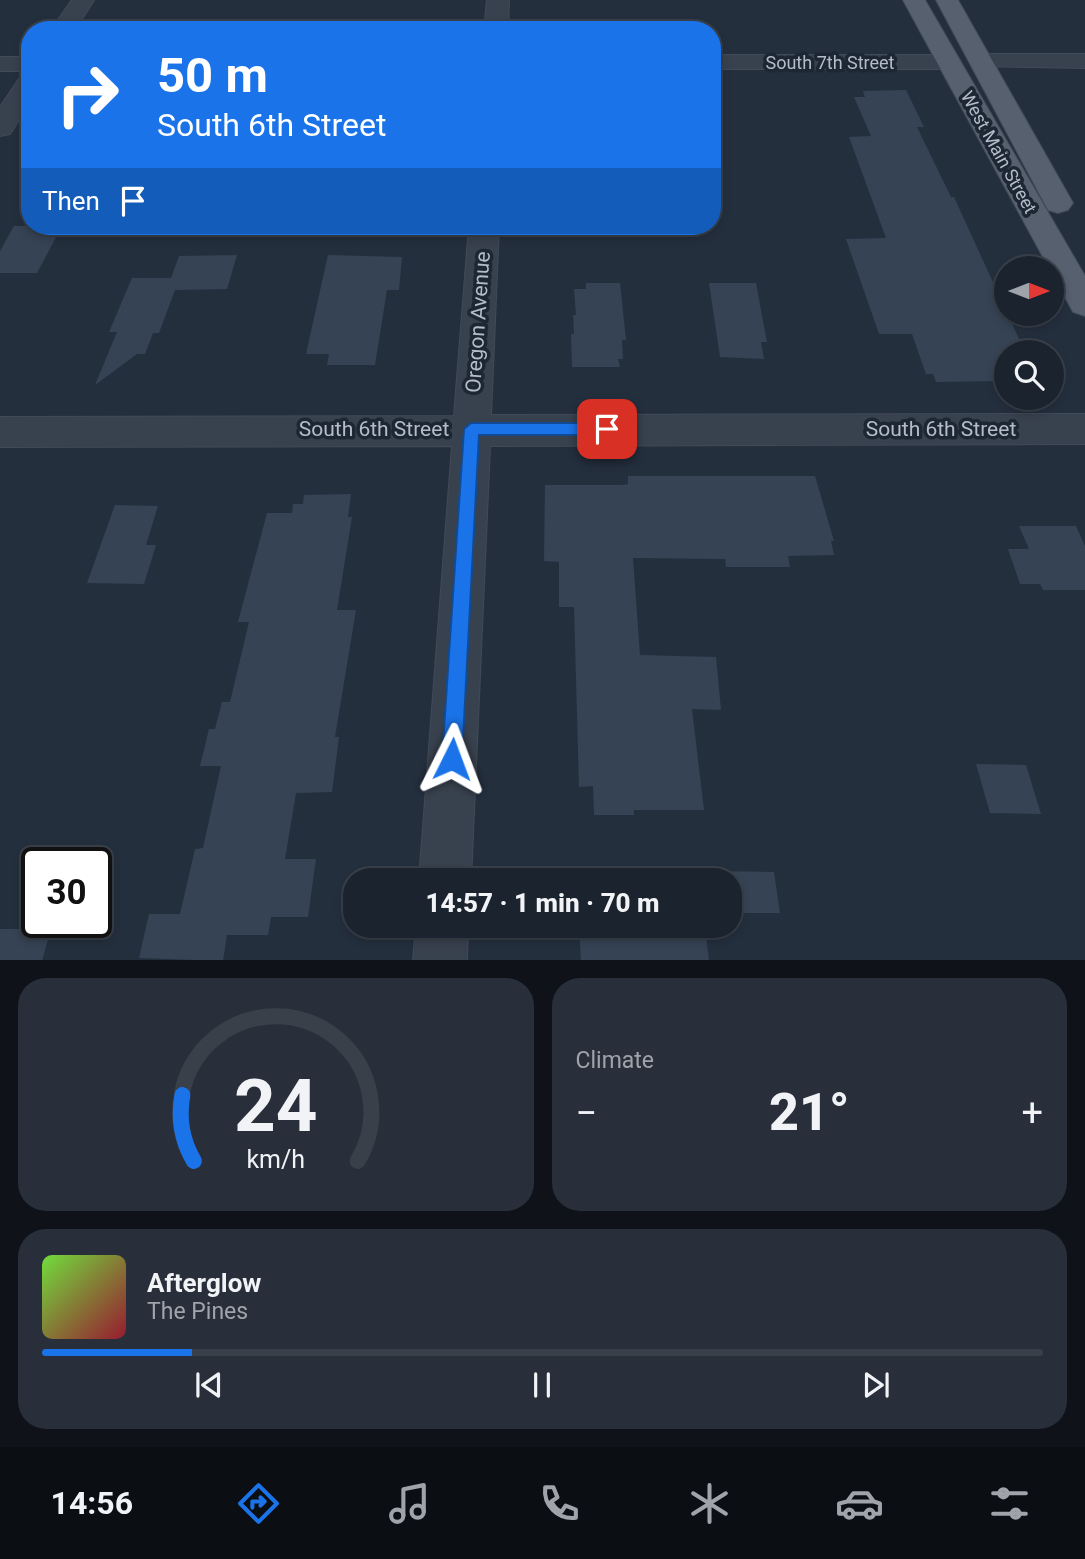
<!DOCTYPE html>
<meta charset="utf-8">
<style>
:root{--surface:#1b232e;--page:#282f3a;--text:#f1f3f6;--muted:#a0a4aa;--line:#39404a;--accent:#1a73e8}
body{margin:0;font-family:Roboto,sans-serif;background:var(--page);color:var(--text);height:100vh;display:flex;flex-direction:column;font-size:26px;white-space:nowrap}
*{box-sizing:border-box;margin:0}
p{font-size:23px;color:var(--muted)}
.icon{flex:none;width:38px;height:38px;fill:none;stroke:currentColor;stroke-width:2;stroke-linecap:round;stroke-linejoin:round}
.map{position:relative;height:960px;overflow:hidden}
.panel{display:flex;flex-direction:column;gap:18px;padding:18px;background:#0f1319;flex:1}
.panel>*{flex:none}
.top-card{position:absolute;left:21px;top:21px;width:700px;height:214px;border-radius:28px;box-shadow:0 4px 10px #0003,0 0 0 2px var(--line);background:#1a73e8;color:#fff;overflow:hidden}
.needle{width:46px;rotate:90deg}
.fabs{position:absolute;left:994px;top:256px;display:grid;gap:14px}
.fabs a{display:grid;place-items:center;width:70px;height:70px;border-radius:50%;background:var(--surface);box-shadow:0 4px 10px #0003,0 0 0 2px var(--line);font-size:35px}
.speed{position:absolute;left:21px;top:847px;display:flex;gap:14px;font-size:35px;font-weight:700;text-align:center}
.speed>*{display:grid;place-content:center;width:91px;height:91px;border-radius:50%;background:var(--surface);box-shadow:0 4px 10px #0003,0 0 0 2px var(--line);line-height:1}
.speed .limit{border:4px solid #111;border-radius:10px;background:#fff;color:#111}
.pin{position:absolute;display:grid;place-items:center;width:60px;height:60px;color:#fff;margin:-30px;border-radius:14px;box-shadow:0 4px 10px #0006}
.me{position:absolute;width:77px;margin:-38px;rotate:3deg;stroke-linejoin:round;filter:drop-shadow(0 0 5px #0008)}
.turn{display:flex;align-items:center;gap:24px;height:147px;padding:0 21px;font-size:32px}
.turn .icon{width:91px;height:91px;stroke-width:2.5}
.turn b{display:block;font-size:49px;line-height:60px}
.then{display:flex;align-items:center;height:66px;padding:0 21px;background:#0003;gap:14px;font-size:26px}
.big{font-size:52px;font-weight:800;line-height:1.1}
.panel .card{flex:1;display:flex;flex-direction:column;justify-content:center;gap:10px;min-width:0;padding:0 24px;border-radius:28px;background:var(--page)}
.panel .dial{align-items:center;gap:0}
.dial svg{height:182px;overflow:visible;fill:none;stroke:var(--line);stroke-width:7;stroke-linecap:round;text-anchor:middle}
.dial text{fill:var(--text);stroke:none}
.song{display:flex;align-items:center;gap:21px}
.cover{width:84px;height:84px;border-radius:10px;background:linear-gradient(135deg,hsl(100 70% 55%),hsl(350 70% 35%))}
.played{height:7px;border-radius:4px;background:linear-gradient(90deg,var(--accent) 15%,var(--line) 15%)}
.keys{display:flex;justify-content:space-around;direction:ltr}
.heat{display:flex;justify-content:space-between;align-items:center;font-size:38px;direction:ltr}
.panel .tiles{flex:1;display:grid;gap:18px;grid-template-columns:1fr 1fr}
.card:last-child{grid-column:span 2}
.trip{position:absolute;left:343px;top:868px;width:399px;height:70px;border-radius:28px;background:var(--surface);box-shadow:0 4px 10px #0003,0 0 0 2px var(--line);font-weight:800;line-height:70px;text-align:center}
.menu{display:flex;height:112px;justify-content:space-around;align-items:center;background:#0b0e12;color:var(--muted)}
.menu .icon{width:49px;height:49px}
.menu .active{color:var(--accent)}
.menu b{font-size:32px;color:var(--text)}
.map>svg:first-child{display:block}
.building{fill:#364354}
.lines{fill:none;stroke-linecap:round;stroke-linejoin:round}
.minor-casing{stroke:#414a57;stroke-width:2}
.primary-casing{stroke:#414a57;stroke-width:2}
.minor{fill:#38414e;fill-rule:evenodd}
.primary{fill:#56606e;fill-rule:evenodd}
.route{fill:#1a73e8;stroke:#114b97;stroke-width:2}
.labels{text-anchor:middle;dominant-baseline:central;stroke-width:7;stroke-linejoin:round;paint-order:stroke}
.far-street-label{font-size:18px;fill:#b4bcc9;stroke:#1d2633}
.street-label{font-size:21px;fill:#b4bcc9;stroke:#1d2633}
</style>
<div class="map">
<svg width="1085" height="961" viewBox="0 0 1085 961">
<rect width="100%" height="100%" fill="#242f3e"/>
<g class="building">
<polygon points="906,90 924,127 917,127 951,197 954,197 1025,352 1006,352 1006,381 936,382 933,374 926,374 912,334 879,334 846,239 886,238 849,137 871,136 854,97 865,97 863,91"/>
<polygon points="14,226 62,226 37,273 0,273 0,251"/>
<polygon points="237,255 227,289 175,290 159,333 153,333 145,354 137,354 95,385 117,332 109,332 132,278 171,278 179,256"/>
<polygon points="328,255 402,257 399,290 387,290 375,365 327,365 329,354 306,354"/>
<polygon points="586,283 620,283 626,340 622,340 623,359 618,359 620,367 572,367 571,334 574,334 573,315 576,315 574,289 586,289"/>
<polygon points="709,283 756,283 767,342 761,342 764,359 720,357"/>
<polygon points="628,476 815,476 834,541 831,541 834,555 788,556 790,567 726,567 725,559 633,558 640,655 716,657 721,710 692,709 704,810 634,810 634,815 594,815 593,786 579,787 574,607 559,607 559,562 544,561 545,485 623,485 628,484"/>
<polygon points="351,494 348,517 352,517 337,610 356,610 335,737 339,737 332,792 296,793 285,859 316,859 308,917 271,917 268,935 227,935 223,961 139,958 149,914 180,914 195,849 203,848 221,766 200,766 209,729 215,729 222,702 230,702 249,622 238,622 267,513 292,513 293,504 303,504 304,495"/>
<polygon points="115,505 158,506 146,545 156,545 144,584 87,583"/>
<polygon points="1019,526 1076,526 1085,546 1085,590 1043,590 1040,584 1020,584 1008,549 1029,549"/>
<polygon points="976,764 1026,765 1041,814 990,813"/>
<polygon points="711,871 774,872 780,913 730,913 730,880 711,880"/>
<polygon points="579,926 705,926 709,961 581,961"/>
<polygon points="0,929 51,929 42,961 0,961"/>
</g>
<g class="lines">
<g class="minor-casing">
<g id="minor">
<polygon points="72,0 94,0 75,30 51,30"/>
<polygon points="487,0 509,0 508,30 484,30"/>
<polygon points="982,54 1085,54 1085,68 973,66 970,61 973,56"/>
<polygon points="712,55 949,55 958,57 961,62 958,67 949,69 712,69"/>
<rect x="0" y="57" width="30" height="14"/>
<polygon points="30,73 30,102 10,134 0,136 0,107 21,76"/>
<polygon points="469,226 499,226 491,415 1085,414 1085,444 490,446 471,880 419,880 452,446 0,447 0,417 454,416"/>
<polygon points="416,926 468,926 467,961 413,961"/>
</g>
</g>
<g class="primary-casing">
<g id="primary">
<polygon points="903,0 925,0 1085,276 1085,316 1073,312 1052,273 1052,268 1049,268"/>
<polygon points="936,0 958,0 1073,203 1068,210 1058,213 1048,210"/>
</g>
</g>
<use href="#minor" class="minor"/>
<use href="#primary" class="primary"/>
</g>
<polygon class="route" points="471,423 607,423 615,429 607,435 479,435 462,759 459,766 452,769 445,766 442,759 464,429"/>
<g class="labels">
<g class="far-street-label">
<text x="830" y="62">South 7th Street</text>
<text transform="translate(999 152) rotate(61)">West Main Street</text>
</g>
<g class="street-label">
<text transform="translate(478 322) rotate(-86)">Oregon Avenue</text>
<text x="374" y="429">South 6th Street</text>
<text x="941" y="429">South 6th Street</text>
</g>
</g>
</svg>
<div class="fabs">
<a><svg class="needle" viewBox="-14 -14 28 28"><path d="M0-13l5 13h-10z" fill="#e53935"/><path d="M0 13l5-13h-10z" fill="#a0a4aa"/></svg></a>
<a><svg class="icon" aria-label="search" viewBox="0 0 24 24"><circle cx="10" cy="10" r="6"/><path d="M15 15l6 6"/></svg></a>
</div>
<div class="speed"><div class="limit">30</div></div>
<div class="pin" style="left:607px;top:429px;background:#d93025"><svg class="icon" aria-label="arrive" viewBox="0 0 24 24"><path d="M6 21V4h12l-3 4 3 4H6"/></svg></div>
<svg class="me" style="left:452px;top:759px" viewBox="-20 -20 40 40"><path d="M0-17L14 15 0 8-14 15z" fill="#1a73e8" stroke="#fff" stroke-width="4"/></svg>
<div class="trip">14:57 · 1 min · 70 m</div>
<div class="top-card">
<div class="turn"><svg class="icon" aria-label="right" viewBox="0 0 24 24"><path d="M7 20v-9h11M14 6l5 5-5 5"/></svg><div><b>50 m</b>South 6th Street</div></div>
<div class="then">Then<svg class="icon" aria-label="arrive" viewBox="0 0 24 24"><path d="M6 21V4h12l-3 4 3 4H6"/></svg></div>
</div>
</div>
<section class="panel">
<div class="tiles">
<div class="card dial"><svg viewBox="0 0 100 80">
<path d="M14 69A42 42 0 1 1 86 69"/>
<path d="M14 69A42 42 0 0 1 9 40" stroke="#1a73e8"/>
<text x="50" y="56" font-size="32" font-weight="700">24</text>
<text x="50" y="72" font-size="11">km/h</text>
</svg></div>
<div class="card"><p>Climate</p>
<div class="heat"><a>−</a><b class="big">21°</b><a>+</a></div>
</div>
<div class="card">
<div class="song"><i class="cover"></i><div><b>Afterglow</b><p>The Pines</p></div></div>
<div class="played"></div>
<div class="keys"><svg class="icon" aria-label="previous" viewBox="0 0 24 24"><path d="M18 5L8 12l10 7zM5 5v14"/></svg><svg class="icon" aria-label="pause" viewBox="0 0 24 24"><path d="M8 5v14M16 5v14"/></svg><svg class="icon" aria-label="next" viewBox="0 0 24 24"><path d="M6 5l10 7-10 7zM19 5v14"/></svg></div>
</div>
</div>
</section>
<nav class="menu">
<b>14:56</b>
<svg class="icon active" aria-label="directions" viewBox="0 0 24 24"><path d="M12 3l9 9-9 9-9-9zM9 14v-3h6M13 9l2 2-2 2"/></svg>
<svg class="icon" aria-label="music" viewBox="0 0 24 24"><path d="M9 18V5l10-2v13"/><circle cx="6" cy="18" r="3"/><circle cx="16" cy="16" r="3"/></svg>
<svg class="icon" aria-label="phone" viewBox="0 0 24 24"><path d="M5 4h4l2 5-3 2q2 4 5 5l2-3 5 2v4C11 20 4 13 5 4z"/></svg>
<svg class="icon" aria-label="climate" viewBox="0 0 24 24"><path d="M12 3v18M4 7l16 10M4 17L20 7"/></svg>
<svg class="icon" aria-label="car" viewBox="0 0 24 24"><path d="M5 17H2v-5l4-1 3-4h7l3 4 3 1v5h-3M9 17h6M6 11h13"/><circle cx="7" cy="17" r="2"/><circle cx="17" cy="17" r="2"/></svg>
<svg class="icon" aria-label="filters" viewBox="0 0 24 24"><path d="M4 7h16M4 17h16"/><circle cx="9" cy="7" r="2"/><circle cx="15" cy="17" r="2"/></svg>
</nav>
